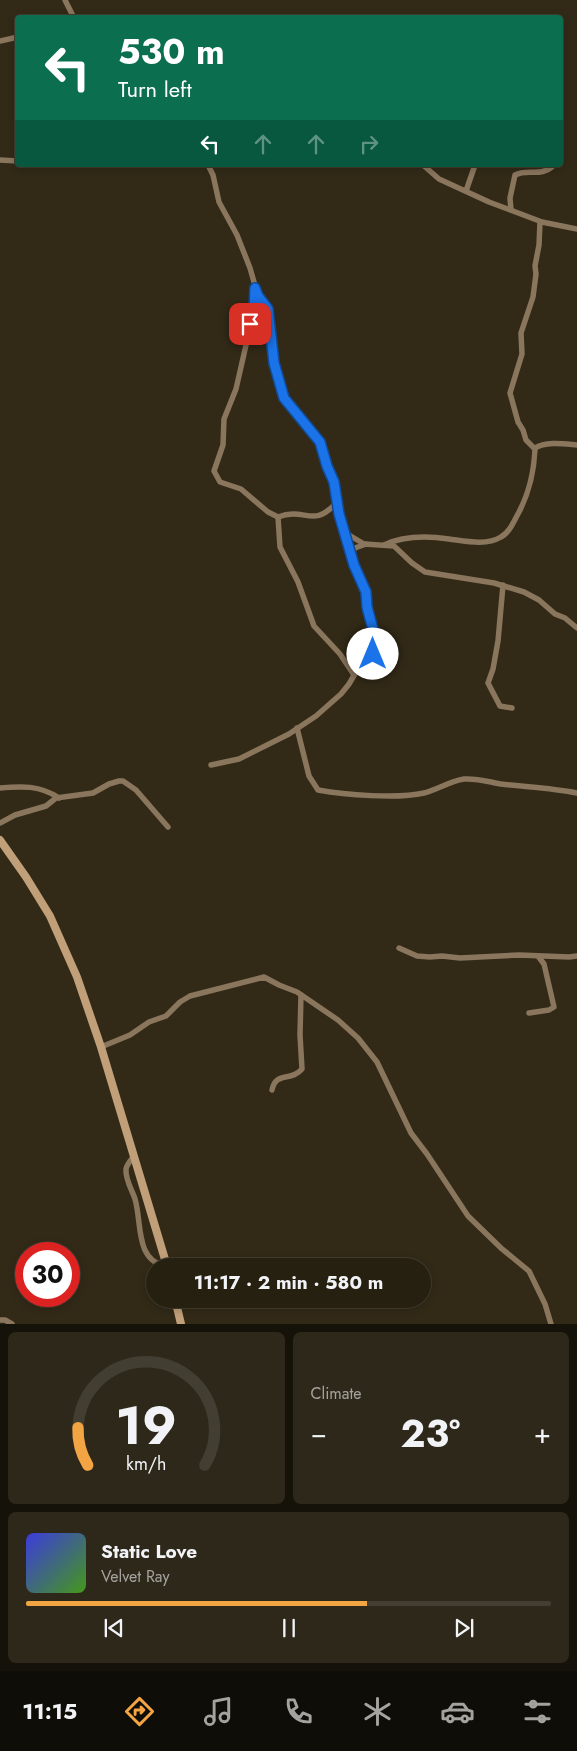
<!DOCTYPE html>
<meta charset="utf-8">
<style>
:root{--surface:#262011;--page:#2e281a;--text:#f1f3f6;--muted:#a4a39f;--line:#423e31;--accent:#f2a542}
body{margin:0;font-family:Jost,sans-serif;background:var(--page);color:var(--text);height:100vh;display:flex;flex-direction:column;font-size:19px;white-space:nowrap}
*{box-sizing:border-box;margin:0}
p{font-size:16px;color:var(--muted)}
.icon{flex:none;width:28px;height:28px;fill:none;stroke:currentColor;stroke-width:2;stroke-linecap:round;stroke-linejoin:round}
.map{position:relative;height:1324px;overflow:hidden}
.sheet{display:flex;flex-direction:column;gap:8px;padding:8px;background:#151209;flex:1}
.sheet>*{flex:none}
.hud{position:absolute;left:15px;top:15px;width:548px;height:152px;border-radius:5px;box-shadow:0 2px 8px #0003,0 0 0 1px var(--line);background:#0b6e4f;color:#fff;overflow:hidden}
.speed{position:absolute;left:15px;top:1242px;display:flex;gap:10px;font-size:25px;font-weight:700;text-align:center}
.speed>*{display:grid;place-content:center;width:65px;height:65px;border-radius:50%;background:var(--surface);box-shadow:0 2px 8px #0003,0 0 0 1px var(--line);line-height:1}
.speed .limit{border:8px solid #d22;background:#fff;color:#111}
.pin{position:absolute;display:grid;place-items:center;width:42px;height:42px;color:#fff;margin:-21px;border-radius:10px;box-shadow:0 2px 8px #0006}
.me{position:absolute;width:55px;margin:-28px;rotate:0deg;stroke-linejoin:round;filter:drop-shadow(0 0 4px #0008)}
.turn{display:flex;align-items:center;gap:18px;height:105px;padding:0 20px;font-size:22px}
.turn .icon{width:65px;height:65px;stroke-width:2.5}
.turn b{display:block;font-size:35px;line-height:42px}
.lanes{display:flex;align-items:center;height:48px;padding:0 20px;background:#0003;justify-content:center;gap:25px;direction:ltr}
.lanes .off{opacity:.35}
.big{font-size:38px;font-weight:700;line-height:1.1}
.sheet .tile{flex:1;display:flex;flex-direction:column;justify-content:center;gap:8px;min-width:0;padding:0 18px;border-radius:8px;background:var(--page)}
.sheet .dial{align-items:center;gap:0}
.dial svg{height:130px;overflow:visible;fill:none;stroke:var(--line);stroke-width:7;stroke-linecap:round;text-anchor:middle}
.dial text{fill:var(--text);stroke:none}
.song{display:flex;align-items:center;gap:15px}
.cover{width:60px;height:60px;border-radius:8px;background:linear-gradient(135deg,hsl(240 70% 55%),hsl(100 70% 35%))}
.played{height:5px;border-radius:2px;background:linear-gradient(90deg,var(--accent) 65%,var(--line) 65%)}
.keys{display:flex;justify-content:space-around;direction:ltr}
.heat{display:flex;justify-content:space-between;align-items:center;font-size:28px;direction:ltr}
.sheet .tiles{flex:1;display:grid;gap:8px;grid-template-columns:1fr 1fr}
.tile:last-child{grid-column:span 2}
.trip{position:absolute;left:146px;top:1258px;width:285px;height:50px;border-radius:25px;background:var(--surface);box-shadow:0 2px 8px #0003,0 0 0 1px var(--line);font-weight:700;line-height:50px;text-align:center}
.dock{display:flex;height:80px;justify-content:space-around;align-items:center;background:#0f0d07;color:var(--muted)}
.dock .icon{width:35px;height:35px}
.dock .current{color:var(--accent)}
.dock b{font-size:22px;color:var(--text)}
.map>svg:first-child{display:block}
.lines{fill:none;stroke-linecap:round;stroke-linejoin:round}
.street{stroke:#8a755d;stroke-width:5.5}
.secondary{stroke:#c19f79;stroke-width:8}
.route-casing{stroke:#114b97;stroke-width:12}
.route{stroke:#1a73e8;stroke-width:9}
</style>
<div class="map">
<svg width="577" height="1324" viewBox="0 0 577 1324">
<rect width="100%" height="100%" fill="#322a17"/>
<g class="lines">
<g class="street">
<polyline points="65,0 74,18"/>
<polyline points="0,41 18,37"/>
<polyline points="0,160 18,161"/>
<polyline points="208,165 213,175 219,202 237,235 250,268 258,296 267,307 274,363 283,398 319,439 323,448 327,466 336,486 339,514 343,529 354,565 366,592 367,607 374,633 374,642 373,654 369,662 356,672 349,684 341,694 316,716 289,734 239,759 211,765"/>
<polyline points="423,165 439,179 489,202 542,222 577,229"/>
<polyline points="466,191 475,165"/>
<path d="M511,210l-1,-12 5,-23c13,-7 26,3 39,-10"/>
<path d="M255,292l-1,18 -18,79 -12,30 -1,26 -9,26 6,11 21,7 27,23 10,5c28,-11 34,13 59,-15"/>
<path d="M535,448c11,-7 30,-4 42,-3"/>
<polyline points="278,517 280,547 298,582 314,626 340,654 354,675"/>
<polyline points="344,532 364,544 394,546 412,563 425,572 494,583 524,592 539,600 555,614 565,618 577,628"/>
<path d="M384,545c19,-9 44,-9 65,-6 16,2 37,7 52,-2 9,-5 13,-16 18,-25 10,-19 15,-41 16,-63l-9,-9 -3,-10 -5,-8 -8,-29 12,-39 -1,-21 12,-36 3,-23 -1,-8 4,-21 1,-23"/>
<polyline points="351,554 355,548 366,544"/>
<polyline points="503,585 498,641 493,669 488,683 500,706 512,708"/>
<path d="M297,728l12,48 9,14c27,5 80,9 106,3 13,-3 26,-12 40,-14 13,-1 25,3 37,5 26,3 51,4 76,9"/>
<path d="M0,788c21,-2 40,-3 59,10"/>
<polyline points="0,823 15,815 46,806 56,798 93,793 109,784 119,781 123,781 136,790 168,827"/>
<polyline points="399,948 417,956 430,957 442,956 460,958 519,955 569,957 577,956"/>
<polyline points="529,1013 549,1010 554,1007 544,964 538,956"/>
<polyline points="101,1047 130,1035 149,1022 166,1016 180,1002 190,996 264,977 279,985 297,992 338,1020 358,1038 377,1062 411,1133 427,1154 468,1216 501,1248 529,1271 545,1304 551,1324"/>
<path d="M272,1090c4,-19 19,-8 30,-21l-2,-34 1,-40"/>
<path d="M134,1156c-3,4 -7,8 -8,13 -1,10 6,21 9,30 7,23 0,61 30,67"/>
<polyline points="0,1320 5,1320 12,1324"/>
</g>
<g class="secondary">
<polyline points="0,840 26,877 50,916 77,977 101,1047 167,1266"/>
<polyline points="175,1299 181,1324"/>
</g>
</g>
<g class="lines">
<g class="route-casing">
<polyline id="route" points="250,324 254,310 255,288 258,296 268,309 274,363 284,398 320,442 327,466 334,482 339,514 354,565 366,592 367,607 374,633 373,654"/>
</g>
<use href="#route" class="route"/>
</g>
</svg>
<div class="speed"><div class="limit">30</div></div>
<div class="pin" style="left:250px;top:324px;background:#d93025"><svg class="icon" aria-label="arrive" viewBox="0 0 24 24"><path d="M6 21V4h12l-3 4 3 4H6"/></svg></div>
<svg class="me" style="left:373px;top:654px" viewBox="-20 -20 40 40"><circle r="19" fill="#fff"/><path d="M0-13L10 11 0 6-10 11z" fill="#1a73e8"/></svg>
<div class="trip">11:17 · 2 min · 580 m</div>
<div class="hud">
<div class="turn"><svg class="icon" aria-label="left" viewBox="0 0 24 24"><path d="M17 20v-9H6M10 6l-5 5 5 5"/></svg><div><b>530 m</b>Turn left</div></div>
<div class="lanes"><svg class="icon" aria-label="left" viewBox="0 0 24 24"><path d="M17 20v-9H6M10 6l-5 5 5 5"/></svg><svg class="icon off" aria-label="ahead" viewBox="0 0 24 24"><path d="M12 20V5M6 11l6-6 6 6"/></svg><svg class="icon off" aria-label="ahead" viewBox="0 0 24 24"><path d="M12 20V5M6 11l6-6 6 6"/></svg><svg class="icon off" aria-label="right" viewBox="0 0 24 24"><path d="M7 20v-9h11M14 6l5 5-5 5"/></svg></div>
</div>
</div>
<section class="sheet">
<div class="tiles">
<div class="tile dial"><svg viewBox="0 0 100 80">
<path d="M14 69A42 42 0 1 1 86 69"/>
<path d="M14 69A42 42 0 0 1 8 46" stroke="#f2a542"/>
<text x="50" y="56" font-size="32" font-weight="700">19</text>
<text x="50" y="72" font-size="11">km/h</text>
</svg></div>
<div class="tile"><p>Climate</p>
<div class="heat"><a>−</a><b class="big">23°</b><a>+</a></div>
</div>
<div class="tile">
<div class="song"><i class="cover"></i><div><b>Static Love</b><p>Velvet Ray</p></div></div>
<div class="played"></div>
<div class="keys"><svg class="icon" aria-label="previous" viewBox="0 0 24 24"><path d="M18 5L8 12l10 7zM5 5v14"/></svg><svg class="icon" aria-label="pause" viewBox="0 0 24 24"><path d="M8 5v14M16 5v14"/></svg><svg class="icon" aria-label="next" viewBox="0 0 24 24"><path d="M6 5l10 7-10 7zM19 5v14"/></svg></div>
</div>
</div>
</section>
<nav class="dock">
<b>11:15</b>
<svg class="icon current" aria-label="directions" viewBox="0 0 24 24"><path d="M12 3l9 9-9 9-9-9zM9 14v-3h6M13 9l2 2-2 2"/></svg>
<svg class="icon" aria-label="music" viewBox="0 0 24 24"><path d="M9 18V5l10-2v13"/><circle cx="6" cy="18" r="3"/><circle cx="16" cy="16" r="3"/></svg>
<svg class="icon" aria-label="phone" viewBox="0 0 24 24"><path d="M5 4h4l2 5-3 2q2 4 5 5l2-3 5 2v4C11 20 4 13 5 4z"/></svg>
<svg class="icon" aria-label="climate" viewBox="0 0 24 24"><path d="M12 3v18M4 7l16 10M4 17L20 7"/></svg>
<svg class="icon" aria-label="car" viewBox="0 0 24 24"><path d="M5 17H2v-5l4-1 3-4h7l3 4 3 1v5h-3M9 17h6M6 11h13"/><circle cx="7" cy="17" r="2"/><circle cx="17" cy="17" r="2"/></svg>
<svg class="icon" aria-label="filters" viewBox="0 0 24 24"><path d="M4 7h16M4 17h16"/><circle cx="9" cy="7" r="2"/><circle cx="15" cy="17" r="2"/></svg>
</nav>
